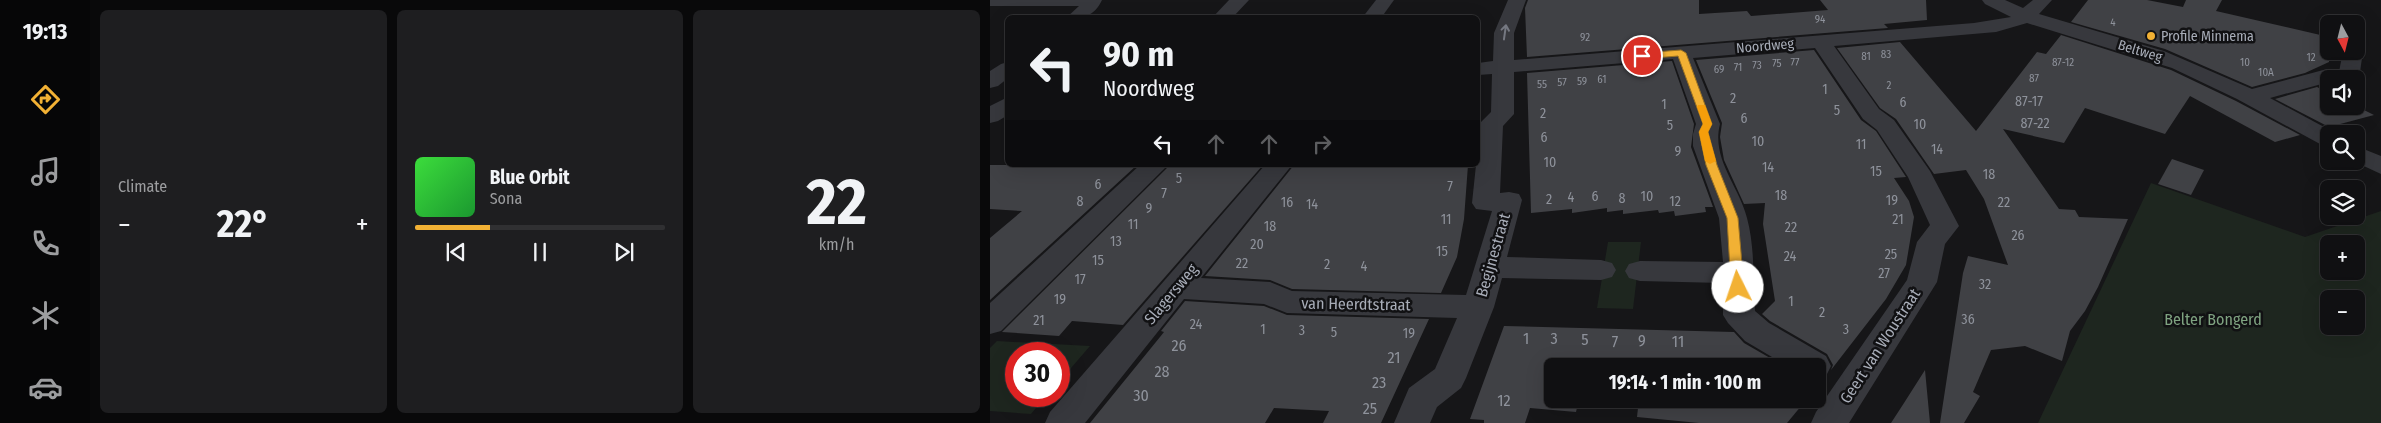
<!DOCTYPE html>
<meta charset="utf-8">
<style>
:root{--surface:#101012;--page:#1e1e20;--text:#f1f3f6;--muted:#9c9d9f;--line:#303032;--accent:#f2b134}
body{margin:0;font-family:"Fira Sans Condensed",sans-serif;background:var(--page);color:var(--text);height:100vh;display:flex;flex-direction:column;font-size:19px;white-space:nowrap}
*{box-sizing:border-box;margin:0}
p{font-size:16px;color:var(--muted)}
.icon{flex:none;width:28px;height:28px;fill:none;stroke:currentColor;stroke-width:2;stroke-linecap:round;stroke-linejoin:round}
.map{position:relative;flex:1;overflow:hidden}
.details{display:flex;flex-direction:column;gap:10px;padding:10px;background:#09090a;width:900px}
.details>*{flex:none}
.hud{position:absolute;left:15px;top:15px;width:475px;height:152px;border-radius:8px;box-shadow:0 5px 20px #0002,0 0 0 1px var(--line);background:#101012;color:var(--text);overflow:hidden}
.needle{width:32px;rotate:173deg}
.fabs{position:absolute;left:1330px;top:15px;display:grid;gap:10px}
.fabs a{display:grid;place-items:center;width:45px;height:45px;border-radius:8px;background:var(--surface);box-shadow:0 5px 20px #0002,0 0 0 1px var(--line);font-size:25px}
.speed{position:absolute;left:15px;top:342px;display:flex;gap:10px;font-size:25px;font-weight:700;text-align:center}
.speed>*{display:grid;place-content:center;width:65px;height:65px;border-radius:50%;background:var(--surface);box-shadow:0 5px 20px #0002,0 0 0 1px var(--line);line-height:1}
.speed .limit{border:8px solid #d22;background:#fff;color:#111}
.pin{position:absolute;display:grid;place-items:center;width:42px;height:42px;color:#fff;margin:-21px;border:2px solid #fff;border-radius:50%;box-shadow:0 1px 5px #0007}
.me{position:absolute;width:55px;margin:-28px;rotate:356deg;stroke-linejoin:round;filter:drop-shadow(0 0 4px #0008)}
.turn{display:flex;align-items:center;gap:18px;height:105px;padding:0 15px;font-size:22px}
.turn .icon{width:65px;height:65px;stroke-width:2.5}
.turn b{display:block;font-size:35px;line-height:42px}
.lanes{display:flex;align-items:center;height:48px;padding:0 15px;background:#0003;justify-content:center;gap:25px;direction:ltr}
.lanes .off{opacity:.35}
.big{font-size:38px;font-weight:700;line-height:1.1}
.details .widget{flex:1;display:flex;flex-direction:column;justify-content:center;gap:8px;min-width:0;padding:0 18px;border-radius:8px;background:var(--page)}
.details .dial{align-items:center;gap:0}
.dial b{font-size:65px;line-height:1}
.song{display:flex;align-items:center;gap:15px}
.cover{width:60px;height:60px;border-radius:8px;background:linear-gradient(135deg,hsl(120 70% 55%),hsl(130 70% 35%))}
.played{height:5px;border-radius:2px;background:linear-gradient(90deg,var(--accent) 30%,var(--line) 30%)}
.keys{display:flex;justify-content:space-around;direction:ltr}
.heat{display:flex;justify-content:space-between;align-items:center;font-size:28px;direction:ltr}
.details .tiles{flex:1;display:grid;gap:10px;grid-template-columns:repeat(3,1fr)}
.trip{position:absolute;left:554px;top:358px;width:282px;height:50px;border-radius:8px;background:var(--surface);box-shadow:0 5px 20px #0002,0 0 0 1px var(--line);font-weight:700;line-height:50px;text-align:center}
main{display:flex;flex:1;min-height:0}
.tab-bar{display:flex;flex-direction:column;width:90px;justify-content:space-around;align-items:center;background:#060607;color:var(--muted)}
.tab-bar .icon{width:35px;height:35px}
.tab-bar .active{color:var(--accent)}
.tab-bar b{font-size:22px;color:var(--text)}
.map>svg:first-child{display:block}
.green{fill:#1e261f;fill-rule:evenodd}
.building{fill:#404145}
.lines{fill:none;stroke-linecap:round;stroke-linejoin:round}
.minor{fill:#37383d;fill-rule:evenodd}
.oneway{stroke:#757881}
.route{fill:#f2b134;stroke:#9d7322}
.slow{fill:#f59e0b}
.poi-dot{fill:#f2b134;stroke:#111113;stroke-width:2}
.labels{text-anchor:middle;dominant-baseline:central;stroke-width:5;stroke-linejoin:round;paint-order:stroke}
.far-number-label{font-size:11px;fill:#8e929b}
.far-poi-label{font-size:14px;fill:#a8adb8;stroke:#111113;text-anchor:start}
.far-street-label{font-size:14px;fill:#a8adb8;stroke:#111113}
.number-label{font-size:14px;fill:#8e929b}
.street-label{font-size:16px;fill:#a8adb8;stroke:#111113}
.park-label{font-size:16px;fill:#7fa381;stroke:#111113}
.near-number-label{font-size:16px;fill:#8e929b}
</style>
<main>
<nav class="tab-bar">
<b>19:13</b>
<svg class="icon active" aria-label="directions" viewBox="0 0 24 24"><path d="M12 3l9 9-9 9-9-9zM9 14v-3h6M13 9l2 2-2 2"/></svg>
<svg class="icon" aria-label="music" viewBox="0 0 24 24"><path d="M9 18V5l10-2v13"/><circle cx="6" cy="18" r="3"/><circle cx="16" cy="16" r="3"/></svg>
<svg class="icon" aria-label="phone" viewBox="0 0 24 24"><path d="M5 4h4l2 5-3 2q2 4 5 5l2-3 5 2v4C11 20 4 13 5 4z"/></svg>
<svg class="icon" aria-label="climate" viewBox="0 0 24 24"><path d="M12 3v18M4 7l16 10M4 17L20 7"/></svg>
<svg class="icon" aria-label="car" viewBox="0 0 24 24"><path d="M5 17H2v-5l4-1 3-4h7l3 4 3 1v5h-3M9 17h6M6 11h13"/><circle cx="7" cy="17" r="2"/><circle cx="17" cy="17" r="2"/></svg>
</nav>
<section class="details">
<div class="tiles">
<div class="widget"><p>Climate</p>
<div class="heat"><a>−</a><b class="big">22°</b><a>+</a></div>
</div>
<div class="widget">
<div class="song"><i class="cover"></i><div><b>Blue Orbit</b><p>Sona</p></div></div>
<div class="played"></div>
<div class="keys"><svg class="icon" aria-label="previous" viewBox="0 0 24 24"><path d="M18 5L8 12l10 7zM5 5v14"/></svg><svg class="icon" aria-label="pause" viewBox="0 0 24 24"><path d="M8 5v14M16 5v14"/></svg><svg class="icon" aria-label="next" viewBox="0 0 24 24"><path d="M6 5l10 7-10 7zM19 5v14"/></svg></div>
</div>
<div class="widget dial"><b>22</b><p>km/h</p></div>
</div>
</section>
<div class="map">
<svg width="1391" height="423" viewBox="0 0 1391 423">
<rect width="100%" height="100%" fill="#161618"/>
<g class="green">
<path d="M1161,183l154,54 76,-26v212h-343zM1339,244h27v27h-27zM1339,299h27v27h-27z"/>
<polygon points="618,242 651,242 643,309 607,308"/>
<polygon points="7,341 100,346 69,382 69,354 26,354 26,396 56,396 41,414 0,411 0,348"/>
</g>
<g class="building">
<polygon points="538,0 709,0 709,14 757,11 761,16 838,10 830,0 936,0 937,20 894,24 898,28 537,57 535,8"/>
<polygon points="1098,0 1157,0 1193,7 1196,0 1232,0 1226,11 1339,37 1339,62 1315,73 1262,87 1175,49 1081,22"/>
<polygon points="1071,35 1181,70 1246,101 1310,135 1285,142 1200,96 1175,134 1095,108 1074,143 1013,129 1069,209 1085,210 1089,217 1138,219 1108,287 1095,311 1080,331 1072,361 1035,346 1001,350 983,392 990,396 974,423 950,423 973,273 978,256 1018,265 994,199 976,170 944,174 906,119 890,108 847,48 910,42 986,131 1047,52 1056,54"/>
<polygon points="824,50 871,120 886,131 916,177 904,178 919,201 924,217 916,265 896,299 841,370 843,365 837,354 780,321 772,314 785,301 773,224 775,203 754,204 734,160 730,137 732,123 706,60"/>
<polygon points="682,61 704,124 701,147 723,207 715,207 716,212 685,216 684,211 669,213 668,210 633,214 633,210 617,212 617,208 582,213 582,209 541,213 537,73"/>
<polygon points="1327,87 1339,93 1339,106 1366,106 1384,115 1339,127 1285,99"/>
<polygon points="1182,159 1214,170 1201,195 1168,184"/>
<polygon points="0,165 147,165 0,300 0,238 32,211 0,209"/>
<polygon points="180,165 273,165 133,325 82,321 69,336 12,332"/>
<polygon points="304,165 478,165 474,219 467,257 451,293 302,289 280,280 215,276"/>
<polygon points="195,301 274,306 297,315 439,319 391,423 333,423 339,411 284,408 275,423 100,423 170,337 174,332 171,331"/>
<polygon points="514,326 744,332 754,343 794,366 562,366 562,399 589,399 586,412 540,408 535,423 494,423 494,420 480,419"/>
<polygon points="935,370 940,423 901,423 914,403"/>
<polygon points="649,399 817,399 797,423 709,423 647,417"/>
</g>
<g class="lines">
<g class="minor">
<path d="M0,0h112c-8,17 -19,18 -36,18l13,-12h-89z"/>
<polygon points="239,0 259,0 242,18 222,18"/>
<polygon points="386,0 404,0 391,18 372,18"/>
<path d="M518,0h18l-12,33v27l460,-37 37,-6 -26,-13 -3,-4h23l18,8 10,-8h19l-13,14 125,37 88,38 75,-20 12,3 4,-21h13v-5l7,5 -4,28 -3,4v-4h-27v3l-59,16 67,36h-8v12l-9,-2 -83,-45 -65,-31 -145,-45 -31,9 -162,14 45,63 15,11 36,51 29,55 -14,18 -8,38 -88,141h-38l5,-11 91,-132 10,-38 13,-17 -22,-48 -31,-47 -14,-11 -48,-71 -122,10 27,66c-9,35 19,62 27,94 8,30 6,62 8,93l14,12 57,33 5,10 -5,10 -8,2v-12h-31l-42,-25 -17,-18 -5,-8v-32l-83,-2 -11,-3 -4,-7 4,-7 11,-3 83,1 -4,-44 -26,-72v-12l3,-10 -23,-65 -159,13v42l-11,12 -3,67 9,-1 10,2 3,6 -15,57 94,3 11,3 4,7 -4,7 -11,3 -99,-2 -8,29 -28,71 -5,10 -24,19 -7,16h-36l15,-35 26,-19 22,-51 -170,-5 -23,-9 -80,-5 -99,124h-40l5,-11 215,-247h27l-91,113 69,4 22,9 174,4 26,-84 -16,-2 -4,-6 4,-38h2l1,-41 12,-12 1,-38 -14,1v-12l15,-2 1,-28z"/>
<polygon points="18,62 18,78 8,86 0,88 0,71 11,64"/>
<polygon points="18,97 18,115 8,121 0,123 0,106"/>
<polygon points="1366,146 1391,156 1391,174 1363,161 1366,161"/>
<polygon points="150,165 178,165 11,331 0,334 0,303"/>
</g>
</g>
<defs><path id="oneway-shaft" d="M-6 0H5M1.5-3L5.5 0L1.5 3" fill="none" stroke-width="1.6" stroke-linecap="round" stroke-linejoin="round" transform="scale(1.25)"/></defs>
<use class="oneway" href="#oneway-shaft" transform="translate(515 32) rotate(-82)"/>
<polygon class="route" points="691,50 696,53 722,124 718,132 727,165 748,218 754,287 748,292 741,287 737,218 716,165 709,132 713,124 688,56 652,59 648,56 652,53"/>
<polygon class="slow" points="708,105 715,105 722,124 718,132 726,161 720,164 715,161 709,132 713,124 707,107"/>
<circle class="poi-dot" cx="1161" cy="36" r="5"/>
<g class="labels">
<g class="far-number-label">
<text x="830" y="19">94</text>
<text x="1123" y="22">4</text>
<text x="595" y="37">92</text>
<text x="896" y="54">83</text>
<text x="876" y="56">81</text>
<text x="1321" y="57">12</text>
<text x="805" y="62">77</text>
<text x="1073" y="62">87-12</text>
<text x="1255" y="62">10</text>
<text x="787" y="63">75</text>
<text x="767" y="65">73</text>
<text x="748" y="67">71</text>
<text x="729" y="69">69</text>
<text x="1276" y="72">10A</text>
<text x="1044" y="78">87</text>
<text x="612" y="79">61</text>
<text x="592" y="81">59</text>
<text x="572" y="82">57</text>
<text x="552" y="84">55</text>
<text x="899" y="85">2</text>
</g>
<g class="far-poi-label">
<text x="1171" y="36">Profile Minnema</text>
</g>
<g class="far-street-label">
<text transform="translate(775 46) rotate(-5)">Noordweg</text>
<text transform="translate(1150 51) rotate(17)">Beltweg</text>
</g>
<g class="number-label">
<text x="835" y="89">1</text>
<text x="743" y="98">2</text>
<text x="1039" y="101">87-17</text>
<text x="913" y="102">6</text>
<text x="674" y="104">1</text>
<text x="847" y="110">5</text>
<text x="553" y="113">2</text>
<text x="754" y="118">6</text>
<text x="1045" y="123">87-22</text>
<text x="930" y="124">10</text>
<text x="680" y="125">5</text>
<text x="554" y="137">6</text>
<text x="768" y="141">10</text>
<text x="871" y="144">11</text>
<text x="947" y="149">14</text>
<text x="688" y="151">9</text>
<text x="560" y="162">10</text>
<text x="778" y="167">14</text>
<text x="886" y="171">15</text>
<text x="999" y="174">18</text>
<text x="189" y="178">5</text>
<text x="108" y="184">6</text>
<text x="460" y="186">7</text>
<text x="174" y="193">7</text>
<text x="791" y="195">18</text>
<text x="605" y="196">6</text>
<text x="657" y="196">10</text>
<text x="581" y="197">4</text>
<text x="632" y="198">8</text>
<text x="559" y="199">2</text>
<text x="902" y="200">19</text>
<text x="90" y="201">8</text>
<text x="685" y="201">12</text>
<text x="297" y="202">16</text>
<text x="1014" y="202">22</text>
<text x="322" y="204">14</text>
<text x="159" y="208">9</text>
<text x="456" y="219">11</text>
<text x="908" y="219">21</text>
<text x="143" y="224">11</text>
<text x="280" y="226">18</text>
<text x="801" y="227">22</text>
<text x="1028" y="235">26</text>
<text x="126" y="241">13</text>
<text x="267" y="244">20</text>
<text x="452" y="251">15</text>
<text x="901" y="254">25</text>
<text x="800" y="256">24</text>
<text x="108" y="260">15</text>
<text x="252" y="263">22</text>
<text x="337" y="264">2</text>
<text x="374" y="266">4</text>
<text x="894" y="273">27</text>
<text x="90" y="279">17</text>
<text x="995" y="284">32</text>
<text x="70" y="299">19</text>
<text x="801" y="301">1</text>
<text x="832" y="312">2</text>
<text x="978" y="319">36</text>
<text x="49" y="320">21</text>
<text x="206" y="324">24</text>
<text x="273" y="329">1</text>
<text x="856" y="329">3</text>
<text x="312" y="330">3</text>
<text x="344" y="332">5</text>
<text x="419" y="333">19</text>
</g>
<g class="street-label">
<text transform="translate(503 255) rotate(-74)">Begijnestraat</text>
<text transform="translate(181 294) rotate(-50)">Slagersweg</text>
<text transform="translate(366 304) rotate(1)">van Heerdtstraat</text>
<text transform="translate(890 346) rotate(-57)">Geert van Woustraat</text>
</g>
<g class="park-label">
<text x="1223" y="319">Belter Bongerd</text>
</g>
<g class="near-number-label">
<text x="536" y="338">1</text>
<text x="564" y="338">3</text>
<text x="595" y="339">5</text>
<text x="652" y="340">9</text>
<text x="625" y="341">7</text>
<text x="688" y="341">11</text>
<text x="189" y="345">26</text>
<text x="404" y="357">21</text>
<text x="172" y="371">28</text>
<text x="389" y="382">23</text>
<text x="151" y="395">30</text>
<text x="514" y="400">12</text>
<text x="380" y="408">25</text>
</g>
</g>
</svg>
<div class="fabs">
<a><svg class="needle" viewBox="-14 -14 28 28"><path d="M0-13l5 13h-10z" fill="#e53935"/><path d="M0 13l5-13h-10z" fill="#9c9d9f"/></svg></a>
<a><svg class="icon" aria-label="sound" viewBox="0 0 24 24"><path d="M4 9h4l5-4v14l-5-4H4zM17 9q2 3 0 6"/></svg></a>
<a><svg class="icon" aria-label="search" viewBox="0 0 24 24"><circle cx="10" cy="10" r="6"/><path d="M15 15l6 6"/></svg></a>
<a><svg class="icon" aria-label="layers" viewBox="0 0 24 24"><path d="M12 4l9 5-9 5-9-5zM3 14l9 5 9-5"/></svg></a>
<a>+</a>
<a>−</a>
</div>
<div class="speed"><div class="limit">30</div></div>
<div class="pin" style="left:652px;top:56px;background:#d93025"><svg class="icon" aria-label="arrive" viewBox="0 0 24 24"><path d="M6 21V4h12l-3 4 3 4H6"/></svg></div>
<svg class="me" style="left:748px;top:287px" viewBox="-20 -20 40 40"><circle r="19" fill="#fff"/><path d="M0-13L10 11 0 6-10 11z" fill="#f2b134"/></svg>
<div class="trip">19:14 · 1 min · 100 m</div>
<div class="hud">
<div class="turn"><svg class="icon" aria-label="left" viewBox="0 0 24 24"><path d="M17 20v-9H6M10 6l-5 5 5 5"/></svg><div><b>90 m</b>Noordweg</div></div>
<div class="lanes"><svg class="icon" aria-label="left" viewBox="0 0 24 24"><path d="M17 20v-9H6M10 6l-5 5 5 5"/></svg><svg class="icon off" aria-label="ahead" viewBox="0 0 24 24"><path d="M12 20V5M6 11l6-6 6 6"/></svg><svg class="icon off" aria-label="ahead" viewBox="0 0 24 24"><path d="M12 20V5M6 11l6-6 6 6"/></svg><svg class="icon off" aria-label="right" viewBox="0 0 24 24"><path d="M7 20v-9h11M14 6l5 5-5 5"/></svg></div>
</div>
</div>
</main>
